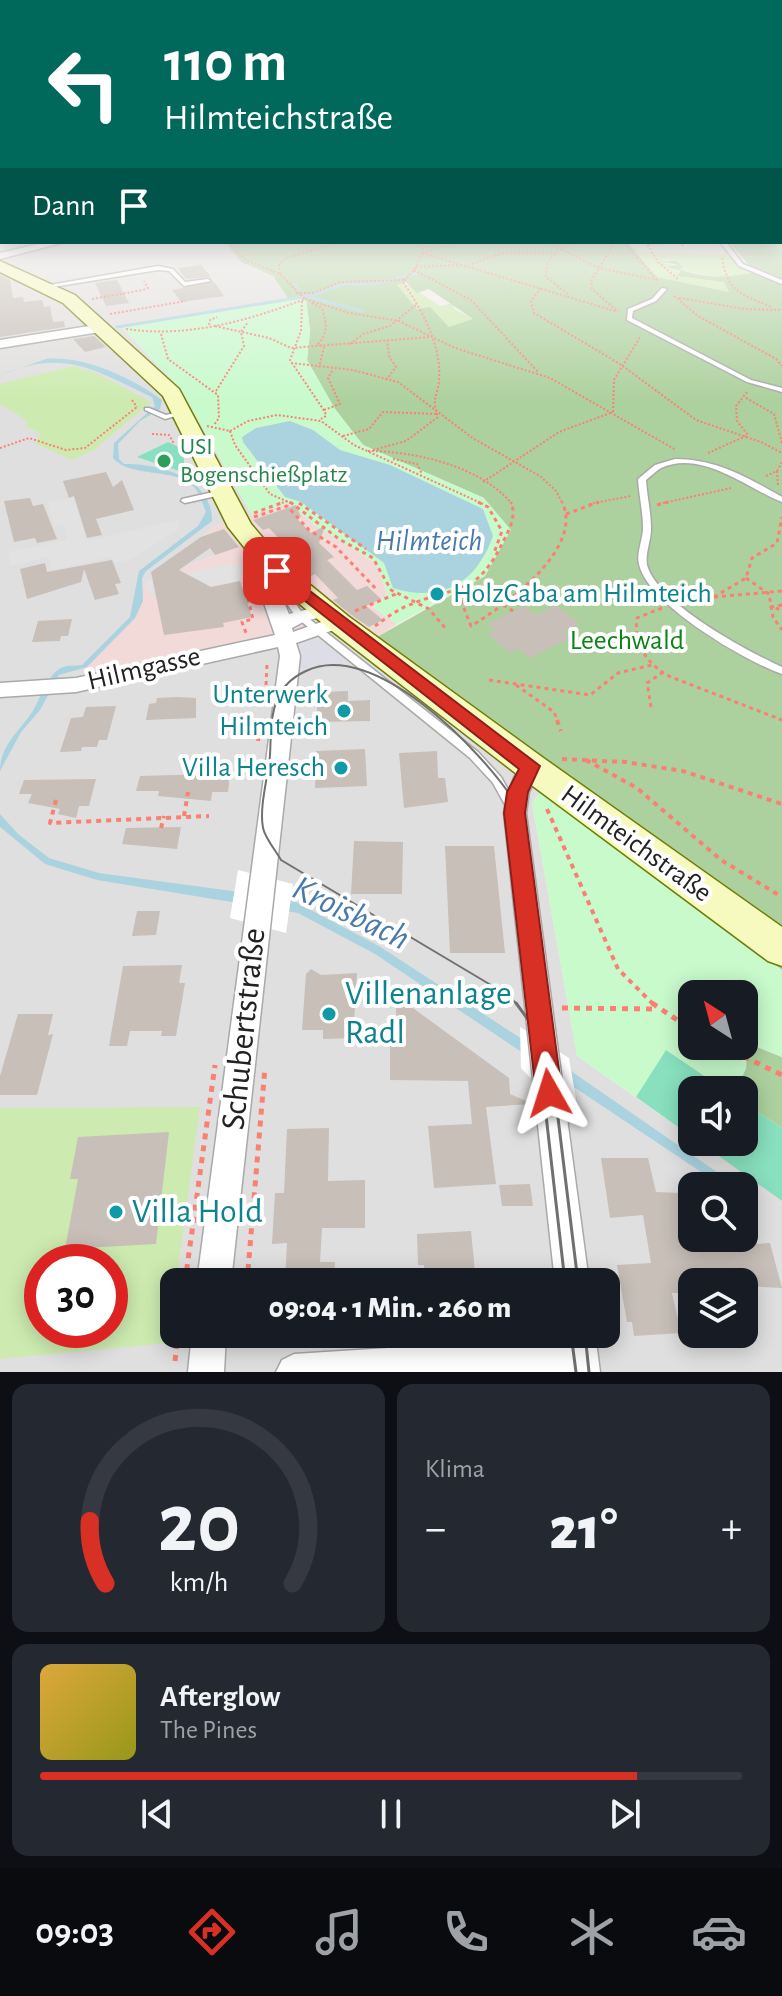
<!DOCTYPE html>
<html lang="de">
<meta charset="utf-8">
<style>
:root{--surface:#171b24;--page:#242831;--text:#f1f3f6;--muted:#9ea1a6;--line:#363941;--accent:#d93025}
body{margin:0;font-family:"Alegreya Sans",sans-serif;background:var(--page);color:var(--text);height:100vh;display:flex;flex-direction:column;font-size:30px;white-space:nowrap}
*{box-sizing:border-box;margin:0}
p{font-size:26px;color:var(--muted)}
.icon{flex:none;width:44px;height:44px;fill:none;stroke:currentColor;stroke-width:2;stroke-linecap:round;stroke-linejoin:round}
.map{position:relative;height:1372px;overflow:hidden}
.details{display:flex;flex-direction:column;gap:12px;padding:12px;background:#0d0f14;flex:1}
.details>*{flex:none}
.banner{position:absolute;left:0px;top:0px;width:782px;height:244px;box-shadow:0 4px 20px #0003;background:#00695c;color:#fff;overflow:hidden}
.needle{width:52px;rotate:324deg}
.buttons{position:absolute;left:678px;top:980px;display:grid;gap:16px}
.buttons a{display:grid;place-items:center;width:80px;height:80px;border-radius:16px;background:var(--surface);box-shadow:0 4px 20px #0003;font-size:40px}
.speed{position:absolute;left:24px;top:1244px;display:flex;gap:16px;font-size:40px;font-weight:700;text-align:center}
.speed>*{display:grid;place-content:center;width:104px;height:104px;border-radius:50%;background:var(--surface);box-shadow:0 4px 20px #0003;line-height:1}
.speed .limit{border:12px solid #d22;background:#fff;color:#111}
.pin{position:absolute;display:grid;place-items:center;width:68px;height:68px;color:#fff;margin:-34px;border-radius:16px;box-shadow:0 4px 12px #0006}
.me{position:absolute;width:88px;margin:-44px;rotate:354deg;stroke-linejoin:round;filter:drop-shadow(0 0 6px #0008)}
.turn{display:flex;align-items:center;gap:28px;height:168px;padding:0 32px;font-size:36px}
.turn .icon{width:104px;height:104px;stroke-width:2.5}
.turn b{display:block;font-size:56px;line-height:68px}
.then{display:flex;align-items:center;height:76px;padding:0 32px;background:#0003;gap:16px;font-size:30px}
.big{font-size:60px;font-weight:800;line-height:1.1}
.details .card{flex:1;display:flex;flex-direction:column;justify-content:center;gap:12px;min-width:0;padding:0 28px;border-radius:16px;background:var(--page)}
.details .dial{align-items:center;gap:0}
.dial svg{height:208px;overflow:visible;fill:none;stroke:var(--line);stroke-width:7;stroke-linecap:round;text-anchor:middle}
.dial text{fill:var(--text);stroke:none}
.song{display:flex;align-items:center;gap:24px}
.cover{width:96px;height:96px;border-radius:12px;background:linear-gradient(135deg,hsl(40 70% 55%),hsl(60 70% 35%))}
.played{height:8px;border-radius:4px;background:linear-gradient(90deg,var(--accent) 85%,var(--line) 85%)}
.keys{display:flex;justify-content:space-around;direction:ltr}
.heat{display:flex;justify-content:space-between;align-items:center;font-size:44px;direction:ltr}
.details .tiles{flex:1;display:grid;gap:12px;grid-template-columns:1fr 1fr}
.card:last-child{grid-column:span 2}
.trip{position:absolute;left:160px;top:1268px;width:460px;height:80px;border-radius:16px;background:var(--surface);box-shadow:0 4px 20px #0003;font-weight:800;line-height:80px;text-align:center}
.tab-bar{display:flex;height:128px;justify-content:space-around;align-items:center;background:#090b0e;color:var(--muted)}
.tab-bar .icon{width:56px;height:56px}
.tab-bar .current{color:var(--accent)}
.tab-bar b{font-size:36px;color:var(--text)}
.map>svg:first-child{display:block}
.residential{fill:#e0dfdf;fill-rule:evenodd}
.commercial{fill:#f2dad9}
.grass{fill:#cdebb0;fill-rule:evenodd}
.forest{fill:#add19e;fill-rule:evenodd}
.park{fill:#c8facc;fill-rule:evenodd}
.pitch{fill:#88e0be}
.parking{fill:#e2e2e2}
.plaza{fill:#dddde8}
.water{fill:#aad3df}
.pier{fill:#fff}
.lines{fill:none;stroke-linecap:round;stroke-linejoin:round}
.stream{stroke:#aad3df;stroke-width:3}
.building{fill:#c7bfb8}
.service-casing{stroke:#a9a9a9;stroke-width:3}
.minor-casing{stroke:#a9a9a9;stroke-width:3}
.secondary-casing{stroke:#707d05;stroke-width:3}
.path-far3{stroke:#fa8072;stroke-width:2;stroke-dasharray:2 2;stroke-linecap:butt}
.path-far2{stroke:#fa8072;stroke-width:3;stroke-dasharray:4 4;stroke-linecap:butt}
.path-far1{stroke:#fa8072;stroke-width:4;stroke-dasharray:5 5;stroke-linecap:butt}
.path{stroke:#fa8072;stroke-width:5;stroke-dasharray:6 6;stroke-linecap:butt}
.service{fill:#fff;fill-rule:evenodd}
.minor{fill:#fff;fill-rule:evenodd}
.secondary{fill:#f7fabf;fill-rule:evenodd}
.tram-far1{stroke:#707070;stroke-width:2}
.tram{stroke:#707070;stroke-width:3}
.route{fill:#d93025;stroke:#8d1f18;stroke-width:2}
.leisure-dot{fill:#2e9e5b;stroke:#fff;stroke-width:3}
.culture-dot{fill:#0f9aa8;stroke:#fff;stroke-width:3}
.labels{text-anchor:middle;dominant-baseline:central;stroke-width:8;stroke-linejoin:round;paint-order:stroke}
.far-leisure-label{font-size:24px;fill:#27864d;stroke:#fff;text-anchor:start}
.culture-label{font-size:28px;fill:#0d838f;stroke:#fff;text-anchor:end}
.park-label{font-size:28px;fill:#0c8416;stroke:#fff}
.street-label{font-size:28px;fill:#222;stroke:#fff}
.water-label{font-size:30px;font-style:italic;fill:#4a7aab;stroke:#fff}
.near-culture-label{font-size:34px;fill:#0d838f;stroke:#fff;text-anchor:start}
.near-street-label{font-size:34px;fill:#222;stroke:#fff}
.near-water-label{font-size:36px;font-style:italic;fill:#4a7aab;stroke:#fff}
</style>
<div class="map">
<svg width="782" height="1372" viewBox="0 0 782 1372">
<rect width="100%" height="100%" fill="#f2efe9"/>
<path class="residential" d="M0,209l2,33h223l16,20 32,14 15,22 -168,27 61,65 71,125 -35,10 -16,12 14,18 -69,27 -3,19 -40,70 145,-32 119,-11 133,103 40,61 -8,11 45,253 115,81v5h7l83,59v171h-782zM692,1186h52v52h-52zM42,1262h68v68h-68zM174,1282h432v52h-432zM692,1282h52v52h-52z"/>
<polygon class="commercial" points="289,503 316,526 377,564 387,594 373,607 397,624 377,637 367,628 263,637 103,671 87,667 123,631 143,601 146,582 214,555 201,537 217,525"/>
<g class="grass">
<path d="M627,242l13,10 84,2 3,-3 23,22c-32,7 -44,3 -73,-5l5,-2 -14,-7 -6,3 17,4 -12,2 15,4 -4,4 46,6 6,10 -73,-15z"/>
<polygon points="402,281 440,306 453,303 454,309 474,319 449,327 430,307 417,309 397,285"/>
<polygon points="73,366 96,373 151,402 94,450 72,460 36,444 40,433 27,427 25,419 0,404 0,384"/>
<path d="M200,1107l-32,236 -168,16v-251zM42,1262h68v68h-68z"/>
</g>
<g class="forest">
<path d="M780,233h2v737l-233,-168 -49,-72 -123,-93 108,-61 -1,-78 -121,-53 -28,-36 -28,-49 3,-29 -4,-32 -18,-1 -15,-22 -32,-14 -16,-20h402l30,35 72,15 -5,-10 -47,-6 4,-5 -15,-4 12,-2 -18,-4h16l7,6 -4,2c27,10 47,9 76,3l-26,-30h51zM406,282l11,11 12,-4 44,30 -24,8 -19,-20 -13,2 -20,-24z"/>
<polygon points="747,1043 782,1057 782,1128 744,1103 744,1090 736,1090 746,1068"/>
</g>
<g class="park">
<polygon points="288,298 306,298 310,331 307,360 335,409 363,445 484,498 511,530 485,576 397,624 373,607 387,594 377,564 316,526 289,503 252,515 181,390 120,325"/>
<path d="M540,792l242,178v87l-34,-14 -2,25 -10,22h-11l-59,-40 -30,47 -59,-41 -45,-254zM692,994h52v52h-52z"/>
</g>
<g class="pitch">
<polygon points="168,442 183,449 185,473 137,457"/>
<polygon points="666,1050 725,1090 692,1090 692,1137 636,1097"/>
<polygon points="744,1103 782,1128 782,1201 699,1142 744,1142"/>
</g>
<g class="parking">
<polygon points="73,497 87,541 177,520 180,528 132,559 115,563 111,557 52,570 48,557 10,566 8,552 67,540 64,524 54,526 47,502"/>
<polygon points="226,565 244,565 240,581 156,597 149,593 146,582"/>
</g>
<polygon class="plaza" points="317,638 345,661 312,665 294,676 302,645"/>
<g class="water">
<path d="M46,359c38,-4 86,19 116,41l-2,9 -20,12 -22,23 1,15 5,5c35,-1 89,14 88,57l-66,50 -4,7 1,23 -8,17 -48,49 -28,8 -19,35 -19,22 -21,39c0,-28 23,-42 35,-64 7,-12 13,-34 28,-40 5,-2 14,-1 19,-2l48,-48 9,-46 59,-45 8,-14c-3,-7 -6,-18 -11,-24 -20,-22 -64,-9 -82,-30l1,-15 41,-37 -3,-9c-58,-27 -87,-49 -152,-22z"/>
<path d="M290,421l23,9 27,20 50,15 93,44 10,27c-17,48 -52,67 -100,52l-9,-25 -83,-61 -16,-5 -42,-55 -1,-5 14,-9z"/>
<polygon points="0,814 18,834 49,858 99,873 290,899 379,946 571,1071 737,1186 722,1186 375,954 298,913 97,880 45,864 0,827"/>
</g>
<g class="pier">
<polygon points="238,870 293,884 286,933 230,918"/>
<polygon points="520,1027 569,1058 577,1105 542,1090 521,1068"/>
</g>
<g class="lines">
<g class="stream">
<polyline points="412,275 417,273"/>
<polyline points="295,285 300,291"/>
<polyline points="305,296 362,311"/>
<polyline points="117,327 309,296 344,284 374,284 406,276"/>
</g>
</g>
<g class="building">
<polygon points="201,265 211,277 186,279 178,268"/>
<polygon points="0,275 10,280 13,298 23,297 24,302 42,300 44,307 50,306 53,322 64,321 65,327 0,337"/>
<polygon points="117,280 129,303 106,306 95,283"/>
<polygon points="214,282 224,296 181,302 172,290"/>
<polygon points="94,336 106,347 85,352 73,339"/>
<polygon points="106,472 113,487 122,480 134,510 96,519 102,535 87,538 74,496 69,498 63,481"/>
<polygon points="30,498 33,506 43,504 57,539 37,543 35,538 14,542 4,501"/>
<polygon points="296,505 301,517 296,518 311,533 325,526 319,543 334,557 327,560 357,590 367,586 381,599 366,606 383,620 369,627 350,614 333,600 338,598 315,574 309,577 288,563 283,551 289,549 269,528 263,530 253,520"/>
<polygon points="224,529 239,547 215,555 210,548 179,570 211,587 240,581 252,617 223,623 224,627 164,635 151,572 201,537"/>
<polygon points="112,560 121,583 115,584 119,594 95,600 84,569 81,582 27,599 20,569 45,563 47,572"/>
<polygon points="555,605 579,623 563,632 570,638 530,658 519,649 510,653 488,634 495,630 487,624 524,606 536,615"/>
<polygon points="72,619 68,636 61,636 60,641 32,642 38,621"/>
<polygon points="348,691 348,701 370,700 370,721 317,722 317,701 322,701 322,692"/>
<polygon points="177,697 196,698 196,718 146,720 149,704 156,703 157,698"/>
<polygon points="116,706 107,740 99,740 97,747 82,747 81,751 60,752 71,718 83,717 86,707"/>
<polygon points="365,749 367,786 315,788 316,751"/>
<polygon points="437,751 438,778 445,778 448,802 404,808 399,753"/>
<polygon points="211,766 231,766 228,792 212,792 211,801 158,796 159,791 136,791 140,776 210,774"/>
<polygon points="96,779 89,806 79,806 76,818 58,814 60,809 28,803 32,794 19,794 24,780"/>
<polygon points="181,827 177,849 122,844 126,828"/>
<polygon points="354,841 403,842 402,894 351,894"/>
<polygon points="445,846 494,846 505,953 450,953"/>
<polygon points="137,911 160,911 156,935 132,936"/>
<polygon points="182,965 179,983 185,983 176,1036 161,1036 162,1031 130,1031 127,1046 109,1046 123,966"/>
<polygon points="311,969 321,975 357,973 353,1038 323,1039 323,1030 302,1030 306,974"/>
<polygon points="395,995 509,1078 510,1094 533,1104 486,1107 496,1184 434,1188 428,1126 472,1124 468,1081 390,1080 390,1028 397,1027"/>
<polygon points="18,1014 53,1014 48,1035 53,1034 37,1095 0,1095 0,1076"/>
<polygon points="329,1128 328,1181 365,1180 365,1228 322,1228 320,1262 335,1262 334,1282 285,1282 287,1243 272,1244 275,1193 284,1193 287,1129"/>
<polygon points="169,1132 156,1244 65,1249 78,1179 70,1179 78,1137"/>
<polygon points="601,1158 648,1158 656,1192 681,1193 686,1210 692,1210 692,1238 755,1238 757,1244 770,1243 782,1288 744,1286 744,1282 735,1282 733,1273 697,1274 699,1282 692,1282 692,1293 672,1293 681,1333 634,1336 632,1322 627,1322 617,1265 651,1263 643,1215 610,1218"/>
<polygon points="530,1184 533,1206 502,1206 499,1185"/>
<polygon points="471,1231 476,1282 425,1282 424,1265 418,1265 417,1234"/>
</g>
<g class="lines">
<g class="service-casing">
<g id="service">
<polygon points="720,242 726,242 743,264 782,280 782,284 739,266"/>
<polygon points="158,266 173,269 185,282 208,279 211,281 184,286 169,271 158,270 47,288 44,286"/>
<polygon points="662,288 667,289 656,301 633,311 632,318 751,380 782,388 782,392 747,382 627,320 628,309 652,299"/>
<polygon points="145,408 149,408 166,415 183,411 186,413 165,419 145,410"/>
<path d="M675,459c41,0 72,18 107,38v5c-35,-14 -81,-53 -121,-34 -5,3 -10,8 -15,12 1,16 5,32 5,49 0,11 -6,25 -4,36 10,38 100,86 135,102v7c-37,-13 -135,-70 -143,-110 -3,-11 4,-24 4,-36 0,-16 -4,-33 -5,-49l17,-14z"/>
<polygon points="222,490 225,490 225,494 185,503 181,501 182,499"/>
<polygon points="271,573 274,574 303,614 478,752 501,777 519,809 517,812 513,813 509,812 493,783 470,758 297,618 267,576"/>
</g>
</g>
<g class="minor-casing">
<g id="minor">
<polygon points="47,242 65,242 0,259 0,253"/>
<polygon points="102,324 106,325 106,331 0,348 0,340"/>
<polygon points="252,540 260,545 289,614 325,605 334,611 331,615 305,621 292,628 293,632 338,616 347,622 345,626 296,643 300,656 231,1282 197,1282 280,656 278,647 76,692 0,697 0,683 76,678 275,635 244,545"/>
<path d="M530,758l8,2 3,6 -12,26 -3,21 63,469h-34l-51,-469c3,-20 9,-35 18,-53z"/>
<polygon points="192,1334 226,1334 224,1372 188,1372"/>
<polygon points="561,1334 595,1334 600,1372 276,1372 282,1360 294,1354 561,1337"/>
</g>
</g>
<g class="secondary-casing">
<polygon id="secondary" points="0,261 75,295 179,389 251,524 286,565 348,616 542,757 782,927 782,966 768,961 518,775 328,628 268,577 228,527 163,396 63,303 0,272"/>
</g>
<g class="path-far3">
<polyline points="780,217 782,220"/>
<polyline points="547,242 599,268 657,280"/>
<polyline points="615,242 591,281 592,289 616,310"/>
<polyline points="624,242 656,279"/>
<polyline points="662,243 647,244 658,262 679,280"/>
<polyline points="682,246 684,242 695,242"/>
<polyline points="426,252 456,242"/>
<polyline points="422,253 618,312"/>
<path d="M722,258c7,36 18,35 49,49"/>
<polyline points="472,264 502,253 554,253"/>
<polyline points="416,267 464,265"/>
<polyline points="414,270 471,300 538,372"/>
<polyline points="280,274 279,264 286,258 341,242"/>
<polyline points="541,288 531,301 534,313 620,364 696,420 761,442 782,453"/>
<polyline points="296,293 313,293 341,282 405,280"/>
<path d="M568,294l-22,-17c-1,-23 14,-28 33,-35"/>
<polyline points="674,296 698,316 776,359 782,366"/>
<polyline points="679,298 745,309 782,310"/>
<polyline points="92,299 143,290 148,288 144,281"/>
<polyline points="305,299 349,313 399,321 455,348 550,378 676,450"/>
<polyline points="302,301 301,331 290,360 325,412 326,416 321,419"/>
<path d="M312,303l10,5c4,14 7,24 -4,36l6,3 -5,20"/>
<polyline points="110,314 186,301"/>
<polyline points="209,325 210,320 217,317"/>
<polyline points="215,326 269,338 291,348 430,337"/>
<path d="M126,329c62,9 121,-8 179,-30l-25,-25 -34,-14 -19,-18"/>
<polyline points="161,334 168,359 218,395 219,418 214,425"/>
<polyline points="350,344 363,334 390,326 416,305"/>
<polyline points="291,363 353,370 398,382 474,439 540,476 556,491 563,504"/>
<polyline points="386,380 396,367 389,356 387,341"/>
<polyline points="216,391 244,346 241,332 248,322"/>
<polyline points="747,392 736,406 737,421 748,435"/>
<polyline points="746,398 774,414 782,443"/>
<polyline points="132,400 137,407"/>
<polyline points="324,410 340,404 328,378 333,369"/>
<polyline points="613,412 614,380 640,337"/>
<polyline points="207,426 230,431"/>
<polyline points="230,431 248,421 277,415 321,421 354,445 483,504"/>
<polyline points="230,431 235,445 270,494 293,504"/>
<polyline points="152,434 169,435 174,444"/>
<polyline points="343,436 369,429 383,412 438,414"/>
<polyline points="0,448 29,438 66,450 85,448 137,407"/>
<path d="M373,450l33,-9 32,-24c-7,-20 -1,-18 1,-36 3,-35 -17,-71 -36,-99l11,-12 12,-28"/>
<path d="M368,451c46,0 113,15 144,53"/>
<polyline points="708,453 748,435"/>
<polyline points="393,459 417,464 422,474"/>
<polyline points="777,471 778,486"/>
<polyline points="766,476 777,471 782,462"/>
<polyline points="483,482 559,432 613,412"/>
<polyline points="278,504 288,501"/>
<polyline points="589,504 631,496"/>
<polyline points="659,504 731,488"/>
</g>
<g class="path-far2">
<polyline points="290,502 339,539 373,558 391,590 429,609 446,629"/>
<polyline points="478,502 488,507 502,531 494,553"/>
<polyline points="299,503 366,549"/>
<polyline points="657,505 668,502"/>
<polyline points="254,513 284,502"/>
<polyline points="566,514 599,502"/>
<polyline points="254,517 287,506 309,530 336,547 378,591"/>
<polyline points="746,578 769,594 773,617 782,630"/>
<polyline points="244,583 253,619 242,622 246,633"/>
<path d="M458,593l13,33c33,-20 114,-77 91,-124"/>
<polyline points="714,597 746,578 752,558 777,543 782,517"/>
<polyline points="691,604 714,597 782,591"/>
<polyline points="503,605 513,611"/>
<polyline points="782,605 771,607 782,610"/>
<path d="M662,608l-25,10c-4,26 11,48 34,59l111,43"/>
<polyline points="355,611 396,594"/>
<path d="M375,626c10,-7 20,-15 32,-20 52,-23 68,-6 98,-68 6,-12 11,-23 6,-36"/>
<polyline points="489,680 590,695 618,673 652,665"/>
<polyline points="266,685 267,665"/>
<polyline points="516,685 554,712 558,722"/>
<polyline points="651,707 647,683 662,673"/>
<polyline points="260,722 261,717"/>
</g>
<g class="path-far1">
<polyline points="557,720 561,731"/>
<polyline points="258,741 261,720"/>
<polyline points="562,759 625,762 683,771 782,804"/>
<polyline points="586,760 637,788 721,860 782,897"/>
<polyline points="56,800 50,823 209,816"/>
<polyline points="547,809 618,969 654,1005"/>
<polyline points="184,816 188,792"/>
<polyline points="161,828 164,816"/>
</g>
<g class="path">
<polyline points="652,1003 692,1030"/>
<polyline points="562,1008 658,1009"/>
<polyline points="722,1046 782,1075"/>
<polyline points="185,1282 215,1065"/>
<polyline points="247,1282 265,1067"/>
<polyline points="242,1334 243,1347"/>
<polyline points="175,1361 178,1334"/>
</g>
<use href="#service" class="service"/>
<use href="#minor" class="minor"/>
<use href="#secondary" class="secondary"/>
<path class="tram-far1" d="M518,1005l-12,-11 -225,-134c-5,-9 -16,-22 -18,-32 -4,-21 5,-51 7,-73 1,-17 0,-38 7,-55 5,-13 16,-23 29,-29 68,-33 175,79 209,131l29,203"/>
<g class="tram">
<polyline points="516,1003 537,1032"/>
<polyline points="544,1003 578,1282"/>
<polyline points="537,1036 565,1282"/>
<polyline points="571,1334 576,1372"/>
<polyline points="585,1334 589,1372"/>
</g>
</g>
<linearGradient id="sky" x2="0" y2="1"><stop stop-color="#8fc0e4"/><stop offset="0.52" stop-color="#f9f8f5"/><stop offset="1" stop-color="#f9f8f5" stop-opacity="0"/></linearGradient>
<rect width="782" height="401" fill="url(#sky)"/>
<polygon class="route" points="277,566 540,766 528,792 525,813 562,1093 558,1102 549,1106 540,1102 536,1093 504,813 507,792 519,769 271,574 269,571"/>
<circle class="leisure-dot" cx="164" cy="461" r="8"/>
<g class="culture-dot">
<circle cx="437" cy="594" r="8"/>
<circle cx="344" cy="711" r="8"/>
<circle cx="341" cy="768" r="8"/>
<circle cx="329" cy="1014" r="8"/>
<circle cx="116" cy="1212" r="8"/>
</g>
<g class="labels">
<g class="far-leisure-label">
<text x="180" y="447">USI<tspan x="180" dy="28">Bogenschießplatz</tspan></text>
</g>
<g class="culture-label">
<text x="453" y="594" text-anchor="start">HolzCaba am Hilmteich</text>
<text x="328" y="695">Unterwerk<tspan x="328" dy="32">Hilmteich</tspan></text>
<text x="325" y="768">Villa Heresch</text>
</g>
<g class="park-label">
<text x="627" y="641">Leechwald</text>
</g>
<g class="street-label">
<text transform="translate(144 669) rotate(-13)">Hilmgasse</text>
<text transform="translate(636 844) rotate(36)">Hilmteichstraße</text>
</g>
<g class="water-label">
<text x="429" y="541">Hilmteich</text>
</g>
<g class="near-culture-label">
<text x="345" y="994">Villenanlage<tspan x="345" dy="39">Radl</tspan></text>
<text x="132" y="1212">Villa Hold</text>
</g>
<g class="near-street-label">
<text transform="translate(244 1029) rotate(-84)">Schubertstraße</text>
</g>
<g class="near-water-label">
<text transform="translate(351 913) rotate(26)">Kroisbach</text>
</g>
</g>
</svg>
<div class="buttons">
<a><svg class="needle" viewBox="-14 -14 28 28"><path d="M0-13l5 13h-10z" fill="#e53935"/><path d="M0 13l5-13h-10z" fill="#9ea1a6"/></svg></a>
<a><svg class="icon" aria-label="sound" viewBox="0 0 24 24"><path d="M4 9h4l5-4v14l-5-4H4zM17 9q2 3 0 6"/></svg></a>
<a><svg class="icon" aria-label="search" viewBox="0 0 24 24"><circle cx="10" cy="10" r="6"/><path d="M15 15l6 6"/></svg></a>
<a><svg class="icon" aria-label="layers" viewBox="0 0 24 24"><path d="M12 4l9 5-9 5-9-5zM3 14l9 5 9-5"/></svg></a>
</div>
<div class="speed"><div class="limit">30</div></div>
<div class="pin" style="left:277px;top:571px;background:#d93025"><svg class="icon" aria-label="arrive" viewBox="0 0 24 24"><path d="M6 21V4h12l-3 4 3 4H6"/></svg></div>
<svg class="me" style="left:549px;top:1093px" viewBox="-20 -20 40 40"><path d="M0-17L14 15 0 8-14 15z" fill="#d93025" stroke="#fff" stroke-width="4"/></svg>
<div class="trip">09:04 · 1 Min. · 260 m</div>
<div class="banner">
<div class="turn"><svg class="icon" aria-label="left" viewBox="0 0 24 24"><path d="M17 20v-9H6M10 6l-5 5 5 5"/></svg><div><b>110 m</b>Hilmteichstraße</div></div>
<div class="then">Dann<svg class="icon" aria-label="arrive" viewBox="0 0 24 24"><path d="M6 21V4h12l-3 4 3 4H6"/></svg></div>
</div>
</div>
<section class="details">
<div class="tiles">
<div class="card dial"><svg viewBox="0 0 100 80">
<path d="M14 69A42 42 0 1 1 86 69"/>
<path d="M14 69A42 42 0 0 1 8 45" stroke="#d93025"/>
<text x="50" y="56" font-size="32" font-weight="700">20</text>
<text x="50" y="72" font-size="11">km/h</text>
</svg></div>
<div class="card"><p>Klima</p>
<div class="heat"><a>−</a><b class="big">21°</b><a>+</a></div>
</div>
<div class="card">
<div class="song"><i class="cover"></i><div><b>Afterglow</b><p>The Pines</p></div></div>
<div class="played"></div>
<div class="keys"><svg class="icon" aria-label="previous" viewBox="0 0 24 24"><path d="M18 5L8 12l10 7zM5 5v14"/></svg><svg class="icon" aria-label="pause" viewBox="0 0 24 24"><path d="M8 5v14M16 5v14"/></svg><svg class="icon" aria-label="next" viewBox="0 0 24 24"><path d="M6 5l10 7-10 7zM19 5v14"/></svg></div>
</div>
</div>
</section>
<nav class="tab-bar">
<b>09:03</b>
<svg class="icon current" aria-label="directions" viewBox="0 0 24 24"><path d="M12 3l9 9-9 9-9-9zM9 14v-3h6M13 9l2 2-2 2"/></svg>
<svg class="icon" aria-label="music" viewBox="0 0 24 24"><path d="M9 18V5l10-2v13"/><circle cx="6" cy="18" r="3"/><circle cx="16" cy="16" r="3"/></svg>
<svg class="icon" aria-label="phone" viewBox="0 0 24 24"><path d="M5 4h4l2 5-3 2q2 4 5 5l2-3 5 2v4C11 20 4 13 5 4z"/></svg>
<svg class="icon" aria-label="climate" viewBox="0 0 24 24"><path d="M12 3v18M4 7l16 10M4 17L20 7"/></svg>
<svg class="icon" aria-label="car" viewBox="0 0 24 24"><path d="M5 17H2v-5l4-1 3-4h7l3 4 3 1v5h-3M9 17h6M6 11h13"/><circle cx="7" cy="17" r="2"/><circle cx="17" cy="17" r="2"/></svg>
</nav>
